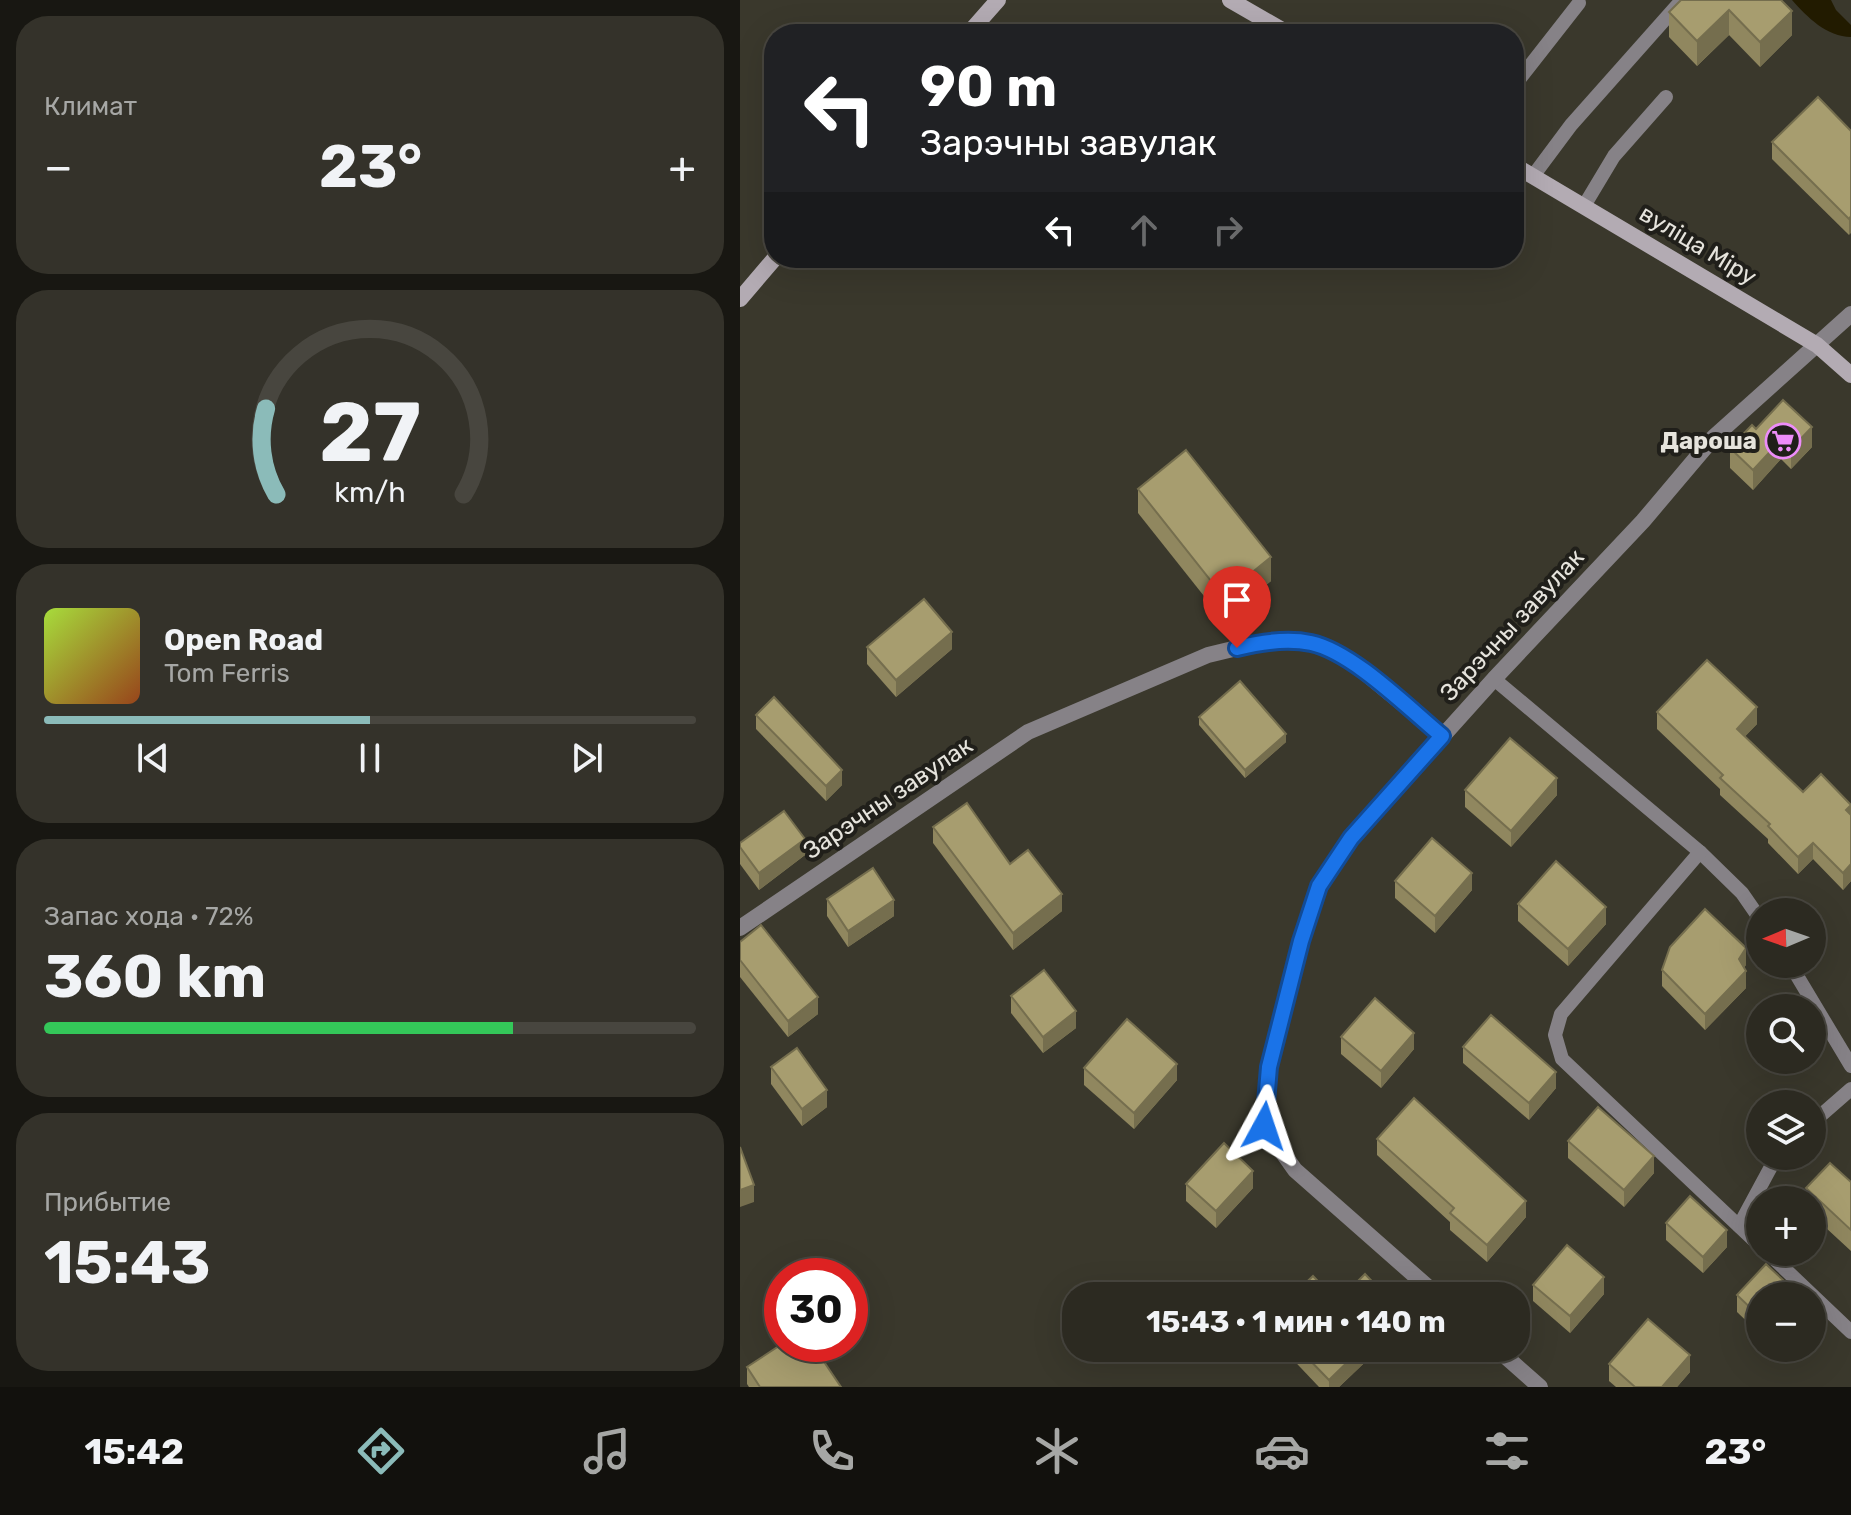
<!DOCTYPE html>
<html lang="ru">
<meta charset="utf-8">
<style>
:root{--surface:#2c2a21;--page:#34322a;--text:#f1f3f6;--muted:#a6a7a5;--line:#48463f;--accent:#8bbbb9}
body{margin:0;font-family:Rubik,sans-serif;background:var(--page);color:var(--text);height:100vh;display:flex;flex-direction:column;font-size:30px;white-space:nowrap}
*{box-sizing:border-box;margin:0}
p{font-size:26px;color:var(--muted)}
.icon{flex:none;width:44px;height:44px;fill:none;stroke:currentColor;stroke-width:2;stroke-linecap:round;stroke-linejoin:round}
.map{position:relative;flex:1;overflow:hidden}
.panel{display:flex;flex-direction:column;gap:16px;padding:16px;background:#181712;width:740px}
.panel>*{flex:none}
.hud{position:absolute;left:24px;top:24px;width:760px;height:244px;border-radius:32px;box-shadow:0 8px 32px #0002,0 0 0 2px var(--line);background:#202124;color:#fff;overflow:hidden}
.needle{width:52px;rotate:268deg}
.controls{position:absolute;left:1006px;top:898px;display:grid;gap:16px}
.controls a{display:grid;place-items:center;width:80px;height:80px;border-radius:50%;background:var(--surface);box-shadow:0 8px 32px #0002,0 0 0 2px var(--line);font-size:40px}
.speed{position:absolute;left:24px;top:1258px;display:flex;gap:16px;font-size:40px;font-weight:700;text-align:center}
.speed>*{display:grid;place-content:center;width:104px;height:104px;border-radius:50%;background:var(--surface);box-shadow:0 8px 32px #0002,0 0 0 2px var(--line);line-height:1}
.speed .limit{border:12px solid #d22;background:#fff;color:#111}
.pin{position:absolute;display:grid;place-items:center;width:68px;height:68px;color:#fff;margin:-82px -34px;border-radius:50% 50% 50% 0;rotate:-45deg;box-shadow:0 0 8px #0007}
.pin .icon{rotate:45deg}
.me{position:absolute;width:88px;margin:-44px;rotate:5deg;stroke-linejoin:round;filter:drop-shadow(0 0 6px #0008)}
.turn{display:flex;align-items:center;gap:28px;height:168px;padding:0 24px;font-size:36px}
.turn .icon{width:104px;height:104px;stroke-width:2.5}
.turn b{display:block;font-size:56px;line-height:68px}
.lanes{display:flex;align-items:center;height:76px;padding:0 24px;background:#0003;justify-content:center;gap:40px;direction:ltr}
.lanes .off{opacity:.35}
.big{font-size:60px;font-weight:700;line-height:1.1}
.panel .widget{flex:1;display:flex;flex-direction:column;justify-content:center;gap:12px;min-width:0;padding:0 28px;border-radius:32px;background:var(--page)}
.panel .dial{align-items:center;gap:0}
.dial svg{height:208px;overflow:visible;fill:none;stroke:var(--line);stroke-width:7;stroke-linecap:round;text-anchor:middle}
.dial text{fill:var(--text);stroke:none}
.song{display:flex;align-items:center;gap:24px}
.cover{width:96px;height:96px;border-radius:12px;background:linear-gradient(135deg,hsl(80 70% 55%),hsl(20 70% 35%))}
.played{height:8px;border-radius:4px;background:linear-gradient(90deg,var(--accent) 50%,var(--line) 50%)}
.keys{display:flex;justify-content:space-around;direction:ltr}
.heat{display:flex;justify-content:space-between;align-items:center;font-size:44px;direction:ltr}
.charge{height:12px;border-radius:6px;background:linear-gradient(90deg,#34c759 72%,var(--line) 0)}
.trip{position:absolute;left:322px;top:1282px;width:468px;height:80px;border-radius:32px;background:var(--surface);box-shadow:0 8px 32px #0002,0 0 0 2px var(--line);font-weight:700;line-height:80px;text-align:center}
.tabs{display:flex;height:128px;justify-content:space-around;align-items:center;background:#12110d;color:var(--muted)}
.tabs .icon{width:56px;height:56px}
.tabs .selected{color:var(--accent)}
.tabs b{font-size:36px;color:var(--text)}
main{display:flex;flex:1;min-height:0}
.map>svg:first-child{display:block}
.water{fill:#221b00}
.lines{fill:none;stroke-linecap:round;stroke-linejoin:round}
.lane{stroke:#868287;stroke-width:14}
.street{stroke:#868287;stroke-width:16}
.secondary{stroke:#b3abb3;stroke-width:16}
.wall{fill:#90875f}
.shaded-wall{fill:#756e4e}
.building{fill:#a79d6f;stroke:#756e4e;stroke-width:2}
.route-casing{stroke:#114b97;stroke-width:20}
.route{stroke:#1a73e8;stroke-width:14}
.labels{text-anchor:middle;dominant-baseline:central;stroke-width:8;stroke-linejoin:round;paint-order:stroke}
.street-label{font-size:24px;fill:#e6e4dd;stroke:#201f1a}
.poi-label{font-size:24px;font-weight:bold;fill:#e6e4dd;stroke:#201f1a;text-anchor:end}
</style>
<main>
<section class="panel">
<div class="widget"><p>Климат</p>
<div class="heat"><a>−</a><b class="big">23°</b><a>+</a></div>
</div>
<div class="widget dial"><svg viewBox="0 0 100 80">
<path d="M14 69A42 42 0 1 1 86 69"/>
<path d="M14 69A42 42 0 0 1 10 36" stroke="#8bbbb9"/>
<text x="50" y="56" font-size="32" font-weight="700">27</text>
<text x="50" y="72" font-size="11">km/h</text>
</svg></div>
<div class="widget">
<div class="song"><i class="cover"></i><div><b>Open Road</b><p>Tom Ferris</p></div></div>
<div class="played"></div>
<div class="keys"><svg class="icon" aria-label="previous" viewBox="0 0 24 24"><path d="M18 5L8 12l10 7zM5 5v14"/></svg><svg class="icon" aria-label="pause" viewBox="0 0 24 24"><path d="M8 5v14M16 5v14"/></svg><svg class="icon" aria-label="next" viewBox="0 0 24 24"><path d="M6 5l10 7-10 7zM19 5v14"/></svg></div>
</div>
<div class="widget"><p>Запас хода · 72%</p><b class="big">360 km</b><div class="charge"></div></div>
<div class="widget"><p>Прибытие</p><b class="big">15:43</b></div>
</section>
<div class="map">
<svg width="1111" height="1387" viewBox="0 0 1111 1387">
<rect width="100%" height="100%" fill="#3a382c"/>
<path class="water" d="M1052,0h39l5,10 15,15v12c-24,0 -44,-20 -59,-37z"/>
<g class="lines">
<g class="lane">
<polyline points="774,86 839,3"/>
<polyline points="793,176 831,125 942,0"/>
<polyline points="844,206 874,156 926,97"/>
<polyline points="754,679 960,852 1002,893 1020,919"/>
<polyline points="960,852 821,1014 815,1035 822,1059 1020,1246"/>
<polyline points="1050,964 1111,1066"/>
<polyline points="1072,1123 1111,1089"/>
<polyline points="999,1226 1033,1163 1040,1156"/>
<polyline points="1027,1252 1111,1332"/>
</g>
<g class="street">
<polyline points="0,928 288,732 468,655 526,641 572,643 607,658 702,736"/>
<polyline points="698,1296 555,1170 524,1126 529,1067 561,941 579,886 611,838 754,679 903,521 974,437 1111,314"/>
<polyline points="756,1348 800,1387"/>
</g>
<g class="secondary">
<polyline points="490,0 549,34"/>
<polyline points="228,34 258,0"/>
<polyline points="774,165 1077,345 1111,375"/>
<polyline points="0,299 35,258"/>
</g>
</g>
<g class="wall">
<polygon points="1041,0 1052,35 1020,67 989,35 957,66 929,37 929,12"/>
<polygon points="1111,131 1109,235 1032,159 1032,142"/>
<polygon points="1016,429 1072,447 1051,469 1041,459 1013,490 990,468 990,448"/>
<polygon points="398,489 531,581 483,620 398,513"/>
<polygon points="127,647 212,649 156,697 127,664"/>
<polygon points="917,712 1017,724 1005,736 1063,792 1111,805 1111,881 1103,890 1073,859 1058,874 1028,843 1028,839 980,795 980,789 917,729"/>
<polygon points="16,715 102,785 86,801 16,729"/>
<polygon points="459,717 546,742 505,778 459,725"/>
<polygon points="725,790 817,795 771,847 725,807"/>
<polygon points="193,827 270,864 322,911 273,950 193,843"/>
<polygon points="0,843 65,855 19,890 0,864"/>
<polygon points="655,881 732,890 695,933 655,898"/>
<polygon points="87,899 154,916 108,947 87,916"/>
<polygon points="778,904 866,924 828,966 778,921"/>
<polygon points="0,942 78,1014 48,1037 0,977"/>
<polygon points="1006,965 1004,967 1006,988 965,1030 922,986 922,970"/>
<polygon points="271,996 336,1028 303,1053 271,1013"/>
<polygon points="601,1037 674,1049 641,1088 601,1054"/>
<polygon points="723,1047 816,1088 789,1120 723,1063"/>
<polygon points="31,1067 87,1107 62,1126 31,1084"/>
<polygon points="344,1068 437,1080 394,1129 344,1085"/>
<polygon points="637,1139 786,1217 747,1262 710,1230 710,1222 637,1155"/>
<polygon points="828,1141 914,1173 884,1207 828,1158"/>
<polygon points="1111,1182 1111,1251 1072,1215 1072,1200 1066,1200 1066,1188"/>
<polygon points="446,1184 513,1188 476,1228 446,1201"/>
<polygon points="926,1223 987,1247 963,1273 926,1240"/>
<polygon points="793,1285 864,1294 830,1333 793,1301"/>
<polygon points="997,1295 1020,1296 1020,1334 997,1312"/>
<polygon points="542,1348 640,1348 599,1387 579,1387"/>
<polygon points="1035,1348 1051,1348 1044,1356"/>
<polygon points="869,1364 950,1372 937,1387 876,1387 869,1381"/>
<polygon points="7,1367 101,1387 9,1387 7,1384"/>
</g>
<g class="shaded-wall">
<polygon points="989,10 989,35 957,66 957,41"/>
<polygon points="1052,11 1052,35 1020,67 1020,42"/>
<polygon points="1111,216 1111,233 1109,235 1109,219"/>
<polygon points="1072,427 1072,447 1051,469 1051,449"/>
<polygon points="1041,440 1041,459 1013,490 1013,470"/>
<polygon points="531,557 531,581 483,620 483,596"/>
<polygon points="212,632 212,649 156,697 156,680"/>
<polygon points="1017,707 1017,724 997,745 997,729"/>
<polygon points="546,734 546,742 505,778 505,770"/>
<polygon points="102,770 102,785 86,801 86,786"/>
<polygon points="817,778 817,795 771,847 771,831"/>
<polygon points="1111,805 1111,822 1106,810"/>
<polygon points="65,839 65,855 19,890 19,873"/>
<polygon points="1073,843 1073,859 1058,874 1058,857"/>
<polygon points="1111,864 1111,881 1103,890 1103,873"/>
<polygon points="732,873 732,890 695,933 695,916"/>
<polygon points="322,894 322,911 273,950 273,933"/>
<polygon points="154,900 154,916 108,947 108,931"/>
<polygon points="866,907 866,924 828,966 828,949"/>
<polygon points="1006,948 1006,965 999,975 999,959"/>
<polygon points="1006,971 1006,988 965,1030 965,1014"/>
<polygon points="78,997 78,1014 48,1037 48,1021"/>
<polygon points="336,1011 336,1028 303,1053 303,1037"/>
<polygon points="674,1033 674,1049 641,1088 641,1071"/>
<polygon points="437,1064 437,1080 394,1129 394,1113"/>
<polygon points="816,1072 816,1088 789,1120 789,1103"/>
<polygon points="87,1090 87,1107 62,1126 62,1109"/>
<polygon points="914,1156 914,1173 884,1207 884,1190"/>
<polygon points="513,1171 513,1188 476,1228 476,1211"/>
<polygon points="14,1185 14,1202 0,1207 0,1190"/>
<polygon points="786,1201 786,1217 747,1262 747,1245"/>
<polygon points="987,1230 987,1247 963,1273 963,1257"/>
<polygon points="864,1277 864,1294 830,1333 830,1316"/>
<polygon points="622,1348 640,1348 599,1387 589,1387 589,1380"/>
<polygon points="1044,1348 1051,1348 1044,1356"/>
<polygon points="950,1355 950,1372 937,1387 922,1387"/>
</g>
<g class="building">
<polygon points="941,0 1041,0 1052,11 1020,42 989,10 957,41 929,12"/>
<polygon points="1078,97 1111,131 1111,216 1109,219 1032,142"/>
<polygon points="1043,400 1072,427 1051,449 1041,440 1013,470 990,448 1012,425 1016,429"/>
<polygon points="446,450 531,557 483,596 398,489"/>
<polygon points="184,599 212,632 156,680 127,647"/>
<polygon points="967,660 1017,707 997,729 1063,792 1081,774 1111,805 1106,810 1111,815 1111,864 1103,873 1073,843 1058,857 1028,826 1030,824 980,778 983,775 917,712"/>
<polygon points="500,681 546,734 505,770 459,717"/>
<polygon points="34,697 102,770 86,786 16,715"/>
<polygon points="770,738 817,778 771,831 725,790"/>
<polygon points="227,803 270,864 288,850 322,894 273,933 193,827"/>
<polygon points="44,811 65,839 19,873 0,847 0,843"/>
<polygon points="692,838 732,873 695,916 655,881"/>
<polygon points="816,861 866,907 828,949 778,904"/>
<polygon points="133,868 154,900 108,931 87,899"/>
<polygon points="965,909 1006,948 999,959 1006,971 965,1014 922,970 930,947"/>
<polygon points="21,925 78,997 48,1021 0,960 0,942"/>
<polygon points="304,970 336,1011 303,1037 271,996"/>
<polygon points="635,998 674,1033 641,1071 601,1037"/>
<polygon points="751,1015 816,1072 789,1103 723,1047"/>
<polygon points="387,1019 437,1064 394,1113 344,1068"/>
<polygon points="57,1048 87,1090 62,1109 31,1067"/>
<polygon points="674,1098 786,1201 747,1245 710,1213 714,1208 637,1139"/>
<polygon points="858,1107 914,1156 884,1190 828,1141"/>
<polygon points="484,1143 513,1171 476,1211 446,1184"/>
<polygon points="0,1147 14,1185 0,1190"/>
<polygon points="1090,1163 1111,1182 1111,1230 1066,1188"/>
<polygon points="950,1196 987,1230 963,1257 926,1223"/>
<polygon points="827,1245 864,1277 830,1316 793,1285"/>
<polygon points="1026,1264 1060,1296 1020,1296 1020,1317 997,1295"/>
<polygon points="625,1274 646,1296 603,1296"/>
<polygon points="573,1276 592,1296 552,1296"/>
<polygon points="908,1319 950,1355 922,1387 895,1387 869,1364"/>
<polygon points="42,1344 72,1344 101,1387 20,1387 7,1367"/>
<polygon points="558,1348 622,1348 589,1380"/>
</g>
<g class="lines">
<g class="route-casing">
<path id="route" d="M497,648c24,-6 50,-10 74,-5 42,9 97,65 131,93l-91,102 -32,48 -18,55 -32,126 -5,59"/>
</g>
<use href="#route" class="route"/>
</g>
<defs>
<g id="supermarket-ring" transform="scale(1.8)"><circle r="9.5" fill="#201f1a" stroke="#ed8cf9" stroke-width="1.5"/><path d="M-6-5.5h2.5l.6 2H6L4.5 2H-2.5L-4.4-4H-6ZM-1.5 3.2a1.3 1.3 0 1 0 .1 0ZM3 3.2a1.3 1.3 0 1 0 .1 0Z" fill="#ed8cf9"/></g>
</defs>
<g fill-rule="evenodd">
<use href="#supermarket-ring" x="1043" y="441"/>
</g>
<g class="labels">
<g class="street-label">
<text transform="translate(958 245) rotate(31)">вуліца Міру</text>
<text transform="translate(772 625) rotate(-47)">Зарэчны завулак</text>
<text transform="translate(148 798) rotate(-34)">Зарэчны завулак</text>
</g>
<g class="poi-label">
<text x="1017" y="441">Дароша</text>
</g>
</g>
</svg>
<div class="controls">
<a><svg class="needle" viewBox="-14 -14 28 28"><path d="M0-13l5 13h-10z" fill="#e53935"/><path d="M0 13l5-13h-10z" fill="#a6a7a5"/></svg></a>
<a><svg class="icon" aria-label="search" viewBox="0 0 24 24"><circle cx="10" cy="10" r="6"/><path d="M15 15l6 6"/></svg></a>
<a><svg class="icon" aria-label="layers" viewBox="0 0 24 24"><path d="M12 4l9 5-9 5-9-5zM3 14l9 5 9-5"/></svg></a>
<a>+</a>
<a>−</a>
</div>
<div class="speed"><div class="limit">30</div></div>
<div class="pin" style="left:497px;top:648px;background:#d93025"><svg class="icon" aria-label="arrive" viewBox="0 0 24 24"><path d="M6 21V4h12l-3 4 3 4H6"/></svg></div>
<svg class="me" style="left:524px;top:1126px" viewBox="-20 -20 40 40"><path d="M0-17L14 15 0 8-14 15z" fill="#1a73e8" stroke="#fff" stroke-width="4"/></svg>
<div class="trip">15:43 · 1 мин · 140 m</div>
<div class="hud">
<div class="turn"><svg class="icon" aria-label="left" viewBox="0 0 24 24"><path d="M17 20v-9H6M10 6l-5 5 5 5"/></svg><div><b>90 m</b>Зарэчны завулак</div></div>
<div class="lanes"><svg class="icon" aria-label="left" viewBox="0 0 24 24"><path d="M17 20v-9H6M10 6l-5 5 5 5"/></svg><svg class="icon off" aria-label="ahead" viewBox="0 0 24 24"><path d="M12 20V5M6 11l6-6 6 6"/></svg><svg class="icon off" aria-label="right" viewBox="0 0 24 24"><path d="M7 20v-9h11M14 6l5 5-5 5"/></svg></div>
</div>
</div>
</main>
<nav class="tabs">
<b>15:42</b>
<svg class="icon selected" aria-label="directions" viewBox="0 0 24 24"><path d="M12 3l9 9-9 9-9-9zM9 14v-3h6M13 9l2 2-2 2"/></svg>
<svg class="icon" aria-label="music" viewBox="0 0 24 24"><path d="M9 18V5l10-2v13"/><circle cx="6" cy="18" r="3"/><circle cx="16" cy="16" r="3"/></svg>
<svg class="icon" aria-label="phone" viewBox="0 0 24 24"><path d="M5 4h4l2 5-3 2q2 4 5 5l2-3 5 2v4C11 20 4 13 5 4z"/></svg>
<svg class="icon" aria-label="climate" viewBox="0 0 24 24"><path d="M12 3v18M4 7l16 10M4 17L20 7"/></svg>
<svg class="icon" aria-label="car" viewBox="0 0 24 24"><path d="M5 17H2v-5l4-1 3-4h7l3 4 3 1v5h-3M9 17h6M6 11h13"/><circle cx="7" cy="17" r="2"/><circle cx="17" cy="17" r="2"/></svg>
<svg class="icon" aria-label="filters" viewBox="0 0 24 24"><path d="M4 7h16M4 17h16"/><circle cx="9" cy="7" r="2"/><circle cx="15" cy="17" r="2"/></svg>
<b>23°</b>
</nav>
